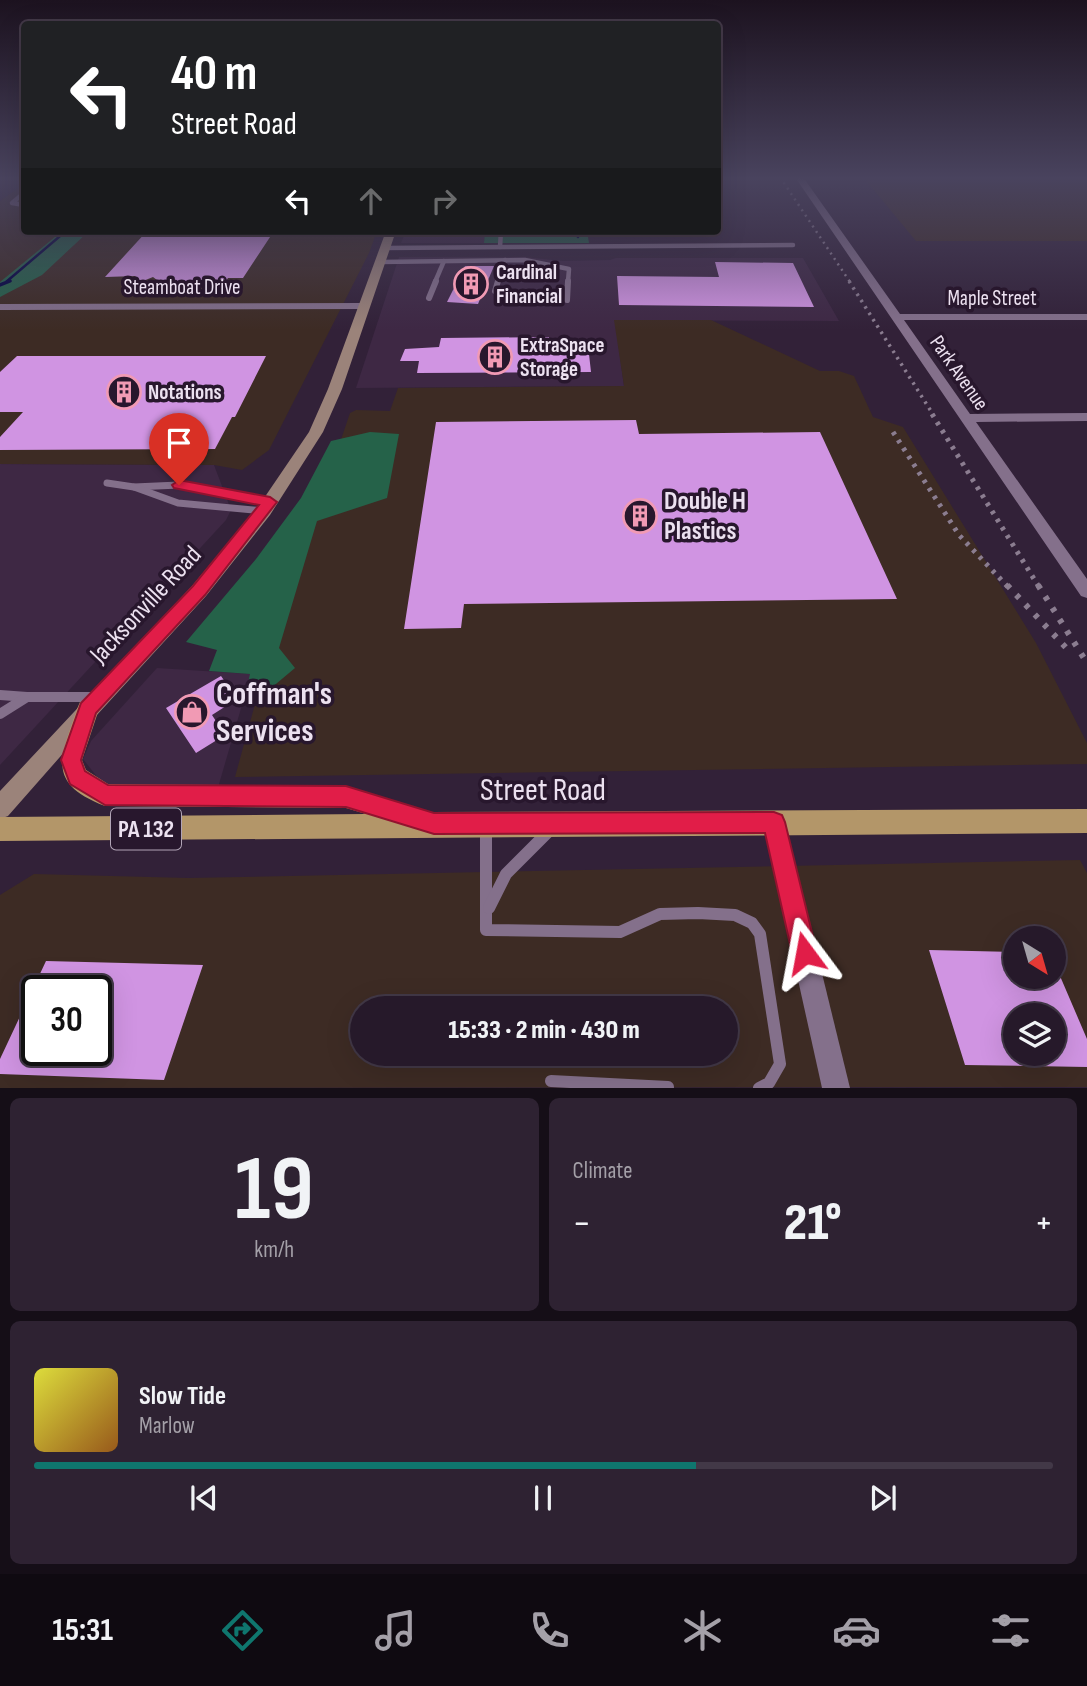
<!DOCTYPE html>
<meta charset="utf-8">
<style>
:root{--surface:#26192a;--page:#2e2232;--text:#f1f3f6;--muted:#a4a0a8;--line:#423847;--accent:#0f766e}
body{margin:0;font-family:"Sofia Sans Condensed",sans-serif;background:var(--page);color:var(--text);height:100vh;display:flex;flex-direction:column;font-size:26px;white-space:nowrap}
*{box-sizing:border-box;margin:0}
p{font-size:23px;color:var(--muted)}
.icon{flex:none;width:38px;height:38px;fill:none;stroke:currentColor;stroke-width:2;stroke-linecap:round;stroke-linejoin:round}
.map{position:relative;height:1088px;overflow:hidden}
.sheet{display:flex;flex-direction:column;gap:10px;padding:10px;background:#150e17;flex:1}
.sheet>*{flex:none}
.banner{position:absolute;left:21px;top:21px;width:700px;height:214px;border-radius:7px;box-shadow:0 7px 28px #0002,0 0 0 2px var(--line);background:#202124;color:#fff;overflow:hidden}
.needle{width:46px;rotate:143deg}
.controls{position:absolute;left:1003px;top:926px;display:grid;gap:14px}
.controls a{display:grid;place-items:center;width:63px;height:63px;border-radius:50%;background:var(--surface);box-shadow:0 7px 28px #0002,0 0 0 2px var(--line);font-size:35px}
.speed{position:absolute;left:21px;top:975px;display:flex;gap:14px;font-size:35px;font-weight:700;text-align:center}
.speed>*{display:grid;place-content:center;width:91px;height:91px;border-radius:50%;background:var(--surface);box-shadow:0 7px 28px #0002,0 0 0 2px var(--line);line-height:1}
.speed .limit{border:4px solid #111;border-radius:10px;background:#fff;color:#111}
.pin{position:absolute;display:grid;place-items:center;width:60px;height:60px;color:#fff;margin:-72px -30px;border-radius:50% 50% 50% 0;rotate:-45deg;box-shadow:0 0 7px #0007}
.pin .icon{rotate:45deg}
.me{position:absolute;width:77px;margin:-38px;rotate:347deg;stroke-linejoin:round;filter:drop-shadow(0 0 5px #0008)}
.turn{display:flex;align-items:center;gap:24px;height:147px;padding:0 35px;font-size:32px}
.turn .icon{width:91px;height:91px;stroke-width:2.5}
.turn b{display:block;font-size:49px;line-height:60px}
.lanes{display:flex;align-items:center;height:66px;padding:0 35px;background:#0003;justify-content:center;gap:35px;direction:ltr}
.lanes .off{opacity:.35}
.big{font-size:52px;font-weight:800;line-height:1.1}
.sheet .widget{flex:1;display:flex;flex-direction:column;justify-content:center;gap:10px;min-width:0;padding:0 24px;border-radius:10px;background:var(--page)}
.sheet .dial{align-items:center;gap:0}
.dial b{font-size:91px;line-height:1}
.song{display:flex;align-items:center;gap:21px}
.cover{width:84px;height:84px;border-radius:10px;background:linear-gradient(135deg,hsl(60 70% 55%),hsl(30 70% 35%))}
.played{height:7px;border-radius:4px;background:linear-gradient(90deg,var(--accent) 65%,var(--line) 65%)}
.keys{display:flex;justify-content:space-around;direction:ltr}
.heat{display:flex;justify-content:space-between;align-items:center;font-size:38px;direction:ltr}
.sheet .tiles{flex:1;display:grid;gap:10px;grid-template-columns:1fr 1fr}
.widget:last-child{grid-column:span 2}
.trip{position:absolute;left:350px;top:996px;width:388px;height:70px;border-radius:35px;background:var(--surface);box-shadow:0 7px 28px #0002,0 0 0 2px var(--line);font-weight:800;line-height:70px;text-align:center}
.tab-bar{display:flex;height:112px;justify-content:space-around;align-items:center;background:#0f0a11;color:var(--muted)}
.tab-bar .icon{width:49px;height:49px}
.tab-bar .current{color:var(--accent)}
.tab-bar b{font-size:32px;color:var(--text)}
.map>svg:first-child{display:block}
.built{fill:#3e2844}
.industrial{fill:#3d2b24;fill-rule:evenodd}
.forest{fill:#256249}
.lines{fill:none;stroke-linecap:round;stroke-linejoin:round}
.stream-far1{stroke:#000042;stroke-width:2.5}
.stream{stroke:#000042;stroke-width:3.5}
.building{fill:#d094e2;fill-rule:evenodd}
.lane-far4{stroke:#84708b;stroke-width:4.5}
.lane-far3{stroke:#84708b;stroke-width:6}
.lane-far2{stroke:#84708b;stroke-width:7}
.lane-far1{stroke:#84708b;stroke-width:10}
.lane{stroke:#84708b;stroke-width:12}
.street{fill:#84708b;fill-rule:evenodd}
.secondary{fill:#9b837a;fill-rule:evenodd}
.primary{fill:#b39669;fill-rule:evenodd}
.rail-far3{stroke:#8b7d90;stroke-width:2.5;stroke-dasharray:2 4.5;stroke-linecap:butt}
.rail-far2{stroke:#8b7d90;stroke-width:3.5;stroke-dasharray:2.5 5;stroke-linecap:butt}
.rail-far1{stroke:#8b7d90;stroke-width:5;stroke-dasharray:3.5 6;stroke-linecap:butt}
.rail{stroke:#8b7d90;stroke-width:6;stroke-dasharray:4.5 9;stroke-linecap:butt}
.route{fill:#e11d48;stroke:#92132f;stroke-width:2}
.labels{text-anchor:middle;dominant-baseline:central;stroke-width:7;stroke-linejoin:round;paint-order:stroke}
.far-poi-label{font-size:21px;font-weight:bold;fill:#ece1f0;stroke:#28172d;text-anchor:start}
.far-street-label{font-size:21px;fill:#ece1f0;stroke:#28172d}
.shield{fill:#28172d;stroke:#b1a4b6;stroke-width:2}
.shield-label{font-size:24px;font-weight:bold;fill:#ece1f0}
.poi-label{font-size:26px;font-weight:bold;fill:#ece1f0;stroke:#28172d;text-anchor:start}
.street-label{font-size:26px;fill:#ece1f0;stroke:#28172d}
.near-poi-label{font-size:32px;font-weight:bold;fill:#ece1f0;stroke:#28172d;text-anchor:start}
.near-street-label{font-size:32px;fill:#ece1f0;stroke:#28172d}
</style>
<div class="map">
<svg width="1087" height="1088" viewBox="0 0 1087 1088">
<rect width="100%" height="100%" fill="#322138"/>
<g class="built">
<polygon points="406,231 485,231 484,243 401,243"/>
<polygon points="399,257 524,257 562,261 610,260 616,258 803,258 839,321 615,320 624,386 356,388"/>
<polygon points="0,464 214,465 231,510 226,520 0,765"/>
<polygon points="157,668 251,674 217,791 119,790 102,783 83,759 91,741"/>
</g>
<g class="industrial">
<polygon points="863,177 1087,177 1087,241 916,241"/>
<polygon points="24,184 24,231 377,231 369,253 269,450 242,470 214,465 0,464 0,201"/>
<polygon points="614,320 711,320 820,371 839,371 854,376 873,417 903,427 1036,643 1087,743 1087,764 235,777 269,653 350,413 356,410 390,411 398,388 624,386"/>
<path d="M1080,860l7,13v214l-1087,1v-193l34,-21 154,4zM1015,938h39v38h-39zM37,990h59v60h-59zM362,1008h364v46h-364zM1015,1015h39v39h-39z"/>
</g>
<g class="forest">
<polygon points="56,231 89,231 42,275 0,297 0,282 61,232"/>
<polygon points="485,231 587,231 589,243 484,243"/>
<polygon points="370,432 399,434 387,498 317,521 279,648 295,668 264,694 246,691 250,674 209,671 217,650 186,642 256,559 301,498 331,441"/>
</g>
<g class="lines">
<g class="stream-far1">
<polyline points="573,231 578,237"/>
<polyline points="6,282 66,231"/>
</g>
<polyline class="stream" points="0,285 10,281"/>
</g>
<g class="building">
<polygon points="147,231 274,231 243,278 228,278 224,284 161,283 153,277 123,289 136,276 105,277"/>
<polygon points="715,262 793,263 814,307 619,305 617,276 719,277"/>
<polygon points="465,266 494,266 478,304 447,302"/>
<polygon points="549,337 549,354 589,354 591,372 417,373 419,361 400,361 405,349 439,347 441,338"/>
<polygon points="17,356 266,356 235,417 232,417 215,449 0,450 0,437 23,412 0,412 0,372"/>
<polygon points="636,420 639,434 820,432 897,599 464,604 461,628 404,629 436,422"/>
<polygon points="221,676 237,699 212,715 225,735 196,753 166,708"/>
<path d="M929,950l86,2v24h45l27,63v28l-122,-2zM1015,1015h39v39h-39z"/>
<path d="M46,961l157,4 -39,115 -164,-6v-15zM37,990h59v60h-59z"/>
</g>
<g class="lines">
<g class="lane-far4">
<polyline points="24,193 12,203 24,205"/>
<polyline points="500,247 501,231"/>
<polyline points="384,248 793,245"/>
<polyline points="380,262 525,260 569,269 568,282"/>
<polyline points="435,282 444,261"/>
<polyline points="498,282 505,260"/>
</g>
<g class="lane-far3">
<polyline points="495,291 498,281"/>
<polyline points="429,298 436,281"/>
<polyline points="567,300 568,281"/>
</g>
<g class="lane-far2">
<polyline points="107,483 134,487 179,485 269,502"/>
<polyline points="134,487 178,503 264,511"/>
</g>
<g class="lane-far1">
<polyline points="0,695 27,697"/>
<polyline points="0,714 27,697 97,697"/>
</g>
<g class="lane">
<polyline points="486,827 486,930 620,932 660,914 698,913 735,915 752,923 760,934 780,1064 769,1083 759,1088"/>
<polyline points="489,908 506,874 549,831"/>
<polyline points="551,1081 668,1087"/>
</g>
<g class="street">
<polygon points="795,177 803,177 900,314 1087,314 1087,320 904,320 970,414 1087,413 1087,421 976,422 1087,579 1087,598 1081,596"/>
<polygon points="0,304 364,303 369,306 364,309 0,310"/>
<polygon points="774,811 782,815 785,822 850,1088 822,1088 763,822 766,815"/>
</g>
<polygon class="secondary" points="386,231 396,231 342,389 323,432 270,515 206,596 96,716 8,816 0,819 0,791 192,586 258,507 309,432 328,389"/>
<path class="primary" d="M88,700l8,2 3,7 -17,51 4,10 22,14 238,2 84,26 657,-3v24l-1087,8v-24l366,-3 -20,-6 -241,-2c-60,-23 -44,-49 -28,-97l3,-7z"/>
<polyline class="rail-far3" points="780,177 850,282"/>
<polyline class="rail-far2" points="849,281 934,416"/>
<g class="rail-far1">
<polyline points="932,414 1039,587"/>
<polyline points="893,432 959,535 1008,587"/>
</g>
<g class="rail">
<polyline points="1007,585 1071,653"/>
<polyline points="1038,585 1087,663"/>
</g>
</g>
<linearGradient id="sky" x2="0" y2="1"><stop stop-color="#1c121f"/><stop offset="0.54" stop-color="#49435e"/><stop offset="1" stop-color="#49435e" stop-opacity="0"/></linearGradient>
<rect width="1087" height="330" fill="url(#sky)"/>
<polygon class="route" points="179,480 270,497 277,502 205,595 96,713 81,760 85,771 108,785 346,786 434,813 774,812 782,815 785,822 817,953 813,962 805,965 796,962 792,953 765,833 434,834 346,807 105,805 70,784 61,760 81,703 193,586 259,505 174,488 172,485"/>
<defs>
<g id="building-ring" transform="scale(1.75)"><circle r="9.5" fill="#28172d" stroke="#f19ab4" stroke-width="1.5"/><path d="M-4-6H4V6H1V3H-1V6H-4ZM-2.5-4.3h1.7v1.8h-1.7ZM.8-4.3h1.7v1.8H.8ZM-2.5-1h1.7V.8h-1.7ZM.8-1h1.7V.8H.8Z" fill="#f19ab4"/></g>
<g id="shop-ring" transform="scale(1.75)"><circle r="9.5" fill="#28172d" stroke="#f19ab4" stroke-width="1.5"/><path d="M-5-2.5h2.3a2.7 3.5 0 0 1 5.4 0H5L5.5 6h-11ZM-1.5-2.5h3a1.5 2.3 0 0 0-3 0Z" fill="#f19ab4"/></g>
</defs>
<g fill-rule="evenodd">
<use href="#building-ring" x="471" y="284"/>
<use href="#building-ring" x="495" y="357"/>
<use href="#building-ring" x="124" y="392"/>
<use href="#building-ring" x="640" y="516"/>
<use href="#shop-ring" x="192" y="712"/>
</g>
<g class="labels">
<g class="far-poi-label">
<text x="496" y="272">Cardinal<tspan x="496" dy="24">Financial</tspan></text>
<text x="520" y="345">ExtraSpace<tspan x="520" dy="24">Storage</tspan></text>
<text x="148" y="392">Notations</text>
</g>
<g class="far-street-label">
<text x="182" y="287">Steamboat Drive</text>
<text x="992" y="298">Maple Street</text>
<text transform="translate(959 373) rotate(55)">Park Avenue</text>
</g>
<rect class="shield" x="111" y="808.5" width="70" height="41" rx="5"/>
<g class="shield-label">
<text x="146" y="829">PA 132</text>
</g>
<g class="poi-label">
<text x="664" y="501">Double H<tspan x="664" dy="30">Plastics</tspan></text>
</g>
<g class="street-label">
<text transform="translate(146 605) rotate(-47)">Jacksonville Road</text>
</g>
<g class="near-poi-label">
<text x="216" y="694">Coffman's<tspan x="216" dy="37">Services</tspan></text>
</g>
<g class="near-street-label">
<text x="543" y="790">Street Road</text>
</g>
</g>
</svg>
<div class="controls">
<a><svg class="needle" viewBox="-14 -14 28 28"><path d="M0-13l5 13h-10z" fill="#e53935"/><path d="M0 13l5-13h-10z" fill="#a4a0a8"/></svg></a>
<a><svg class="icon" aria-label="layers" viewBox="0 0 24 24"><path d="M12 4l9 5-9 5-9-5zM3 14l9 5 9-5"/></svg></a>
</div>
<div class="speed"><div class="limit">30</div></div>
<div class="pin" style="left:179px;top:485px;background:#d93025"><svg class="icon" aria-label="arrive" viewBox="0 0 24 24"><path d="M6 21V4h12l-3 4 3 4H6"/></svg></div>
<svg class="me" style="left:805px;top:953px" viewBox="-20 -20 40 40"><path d="M0-17L14 15 0 8-14 15z" fill="#e11d48" stroke="#fff" stroke-width="4"/></svg>
<div class="trip">15:33 · 2 min · 430 m</div>
<div class="banner">
<div class="turn"><svg class="icon" aria-label="left" viewBox="0 0 24 24"><path d="M17 20v-9H6M10 6l-5 5 5 5"/></svg><div><b>40 m</b>Street Road</div></div>
<div class="lanes"><svg class="icon" aria-label="left" viewBox="0 0 24 24"><path d="M17 20v-9H6M10 6l-5 5 5 5"/></svg><svg class="icon off" aria-label="ahead" viewBox="0 0 24 24"><path d="M12 20V5M6 11l6-6 6 6"/></svg><svg class="icon off" aria-label="right" viewBox="0 0 24 24"><path d="M7 20v-9h11M14 6l5 5-5 5"/></svg></div>
</div>
</div>
<section class="sheet">
<div class="tiles">
<div class="widget dial"><b>19</b><p>km/h</p></div>
<div class="widget"><p>Climate</p>
<div class="heat"><a>−</a><b class="big">21°</b><a>+</a></div>
</div>
<div class="widget">
<div class="song"><i class="cover"></i><div><b>Slow Tide</b><p>Marlow</p></div></div>
<div class="played"></div>
<div class="keys"><svg class="icon" aria-label="previous" viewBox="0 0 24 24"><path d="M18 5L8 12l10 7zM5 5v14"/></svg><svg class="icon" aria-label="pause" viewBox="0 0 24 24"><path d="M8 5v14M16 5v14"/></svg><svg class="icon" aria-label="next" viewBox="0 0 24 24"><path d="M6 5l10 7-10 7zM19 5v14"/></svg></div>
</div>
</div>
</section>
<nav class="tab-bar">
<b>15:31</b>
<svg class="icon current" aria-label="directions" viewBox="0 0 24 24"><path d="M12 3l9 9-9 9-9-9zM9 14v-3h6M13 9l2 2-2 2"/></svg>
<svg class="icon" aria-label="music" viewBox="0 0 24 24"><path d="M9 18V5l10-2v13"/><circle cx="6" cy="18" r="3"/><circle cx="16" cy="16" r="3"/></svg>
<svg class="icon" aria-label="phone" viewBox="0 0 24 24"><path d="M5 4h4l2 5-3 2q2 4 5 5l2-3 5 2v4C11 20 4 13 5 4z"/></svg>
<svg class="icon" aria-label="climate" viewBox="0 0 24 24"><path d="M12 3v18M4 7l16 10M4 17L20 7"/></svg>
<svg class="icon" aria-label="car" viewBox="0 0 24 24"><path d="M5 17H2v-5l4-1 3-4h7l3 4 3 1v5h-3M9 17h6M6 11h13"/><circle cx="7" cy="17" r="2"/><circle cx="17" cy="17" r="2"/></svg>
<svg class="icon" aria-label="filters" viewBox="0 0 24 24"><path d="M4 7h16M4 17h16"/><circle cx="9" cy="7" r="2"/><circle cx="15" cy="17" r="2"/></svg>
</nav>
